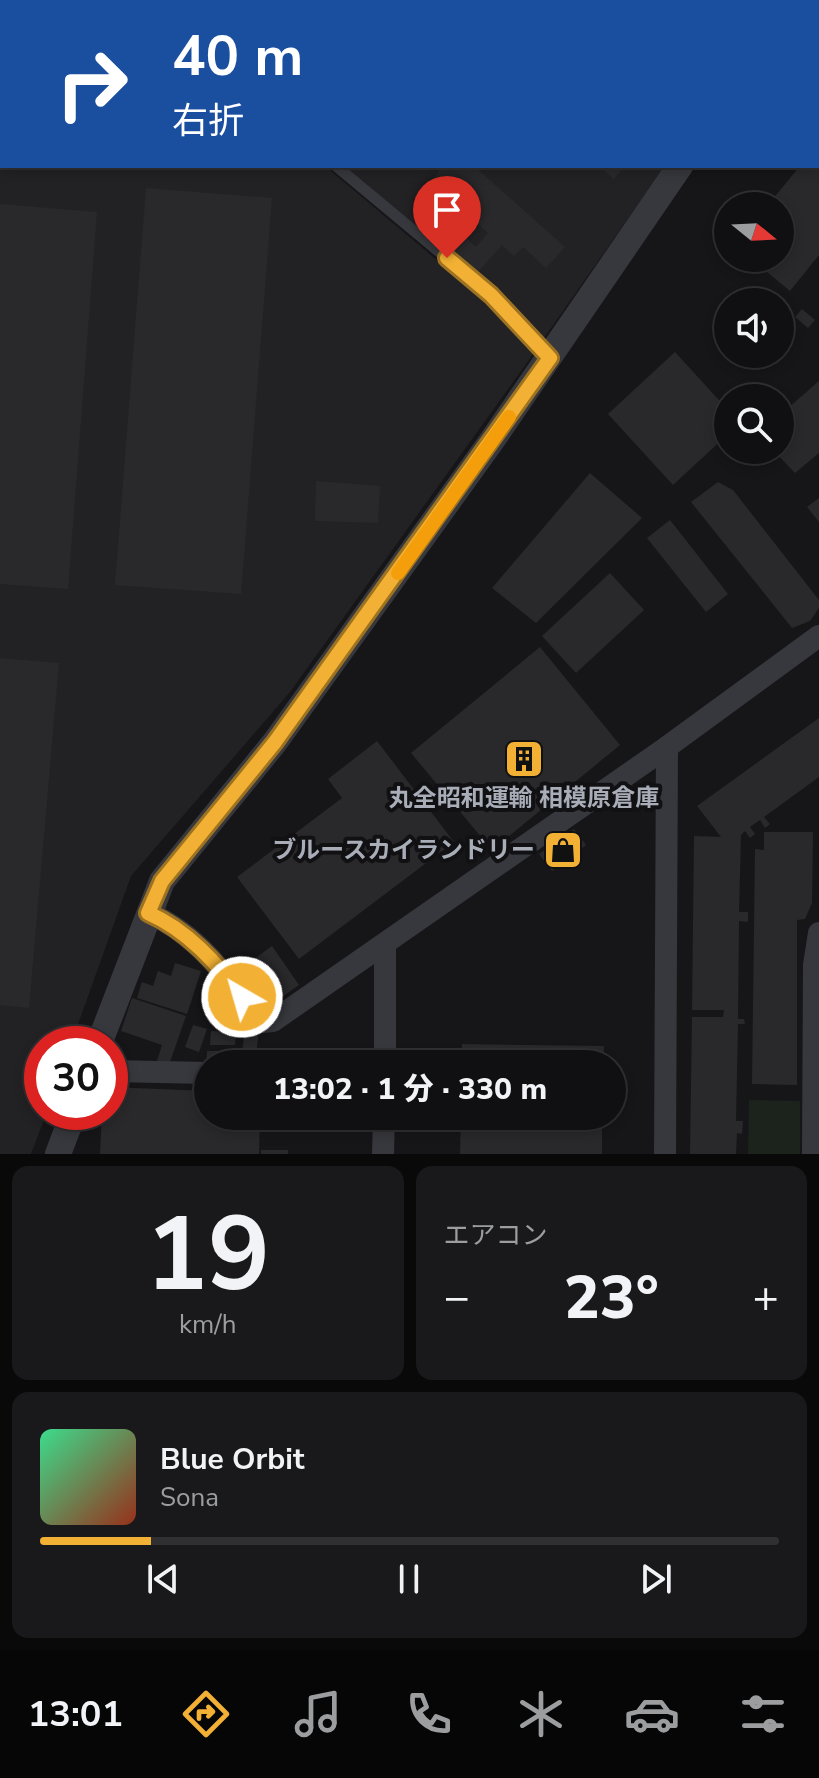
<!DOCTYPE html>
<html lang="ja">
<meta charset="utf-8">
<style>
:root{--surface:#101012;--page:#19191b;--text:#f1f3f6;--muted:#9c9d9f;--line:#303032;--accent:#f2b134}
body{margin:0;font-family:"Nunito Sans","Noto Sans JP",sans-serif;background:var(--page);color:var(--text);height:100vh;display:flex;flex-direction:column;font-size:30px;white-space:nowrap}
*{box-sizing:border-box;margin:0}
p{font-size:26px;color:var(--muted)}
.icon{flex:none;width:44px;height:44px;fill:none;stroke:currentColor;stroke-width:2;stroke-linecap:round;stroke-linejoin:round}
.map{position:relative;height:1154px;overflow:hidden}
.sheet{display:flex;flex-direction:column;gap:12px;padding:12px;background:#09090a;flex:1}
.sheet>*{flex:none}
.hud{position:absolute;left:0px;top:0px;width:820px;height:168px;box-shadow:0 4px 12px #0003,0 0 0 2px var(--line);background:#1a4fa0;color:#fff;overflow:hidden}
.needle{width:52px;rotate:108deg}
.fabs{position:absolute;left:714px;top:192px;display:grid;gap:16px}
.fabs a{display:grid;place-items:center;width:80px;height:80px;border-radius:50%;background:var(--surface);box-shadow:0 4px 12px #0003,0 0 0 2px var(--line);font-size:40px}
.speed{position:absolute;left:24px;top:1026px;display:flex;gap:16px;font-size:40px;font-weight:700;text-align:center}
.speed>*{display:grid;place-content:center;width:104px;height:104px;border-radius:50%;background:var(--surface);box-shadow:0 4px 12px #0003,0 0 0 2px var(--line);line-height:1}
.speed .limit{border:12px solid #d22;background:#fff;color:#111}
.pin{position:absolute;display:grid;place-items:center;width:68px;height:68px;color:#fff;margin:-82px -34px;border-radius:50% 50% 50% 0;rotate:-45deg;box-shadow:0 0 8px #0007}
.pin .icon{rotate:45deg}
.me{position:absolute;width:88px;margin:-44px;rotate:322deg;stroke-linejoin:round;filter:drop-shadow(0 0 6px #0008)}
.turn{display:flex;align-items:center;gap:28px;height:168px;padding:0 40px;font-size:36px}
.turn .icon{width:104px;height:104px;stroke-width:2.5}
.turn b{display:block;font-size:56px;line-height:68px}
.big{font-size:60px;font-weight:800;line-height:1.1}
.sheet .widget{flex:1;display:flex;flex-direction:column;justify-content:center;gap:12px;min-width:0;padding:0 28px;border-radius:16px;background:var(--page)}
.sheet .dial{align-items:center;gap:0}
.dial b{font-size:104px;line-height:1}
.song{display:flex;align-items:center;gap:24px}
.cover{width:96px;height:96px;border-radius:12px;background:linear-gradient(135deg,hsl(150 70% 55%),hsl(10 70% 35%))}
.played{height:8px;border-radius:4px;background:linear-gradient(90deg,var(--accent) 15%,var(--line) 15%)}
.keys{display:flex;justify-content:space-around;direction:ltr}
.heat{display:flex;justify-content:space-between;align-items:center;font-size:44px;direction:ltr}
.sheet .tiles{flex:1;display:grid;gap:12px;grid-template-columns:1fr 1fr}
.widget:last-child{grid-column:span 2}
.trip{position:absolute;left:194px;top:1050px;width:432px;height:80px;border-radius:40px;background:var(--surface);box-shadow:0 4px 12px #0003,0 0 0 2px var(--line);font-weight:800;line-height:80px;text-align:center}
.dock{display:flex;height:128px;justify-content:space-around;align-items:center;background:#060607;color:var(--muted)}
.dock .icon{width:56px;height:56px}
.dock .on{color:var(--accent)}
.dock b{font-size:36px;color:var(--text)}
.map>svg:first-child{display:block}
.built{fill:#222225}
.green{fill:#1c231d}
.building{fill:#29292c}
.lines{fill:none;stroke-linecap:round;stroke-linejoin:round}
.service{stroke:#37383d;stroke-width:11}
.minor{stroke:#37383d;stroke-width:22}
.tertiary{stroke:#37383d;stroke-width:26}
.primary{stroke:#53555c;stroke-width:34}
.route-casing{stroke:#9d7322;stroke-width:20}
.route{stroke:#f2b134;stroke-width:14}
.slow{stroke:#f59e0b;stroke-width:14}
.labels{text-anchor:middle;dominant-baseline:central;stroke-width:8;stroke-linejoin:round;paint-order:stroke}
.poi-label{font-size:24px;font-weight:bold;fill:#a8adb8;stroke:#111113}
</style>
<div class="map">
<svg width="819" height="1154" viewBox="0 0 819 1154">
<rect width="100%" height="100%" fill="#161618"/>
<g class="built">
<polygon points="0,0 190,2 2,2 2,166 325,166 482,298 534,353 290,692 131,876 71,1044 42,1044 42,1112 47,1112 31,1154 0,1154"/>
<polygon points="199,0 675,0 677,2 199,2"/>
<polygon points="344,166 665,166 544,338 536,338"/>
</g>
<polygon class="green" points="749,1100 800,1101 800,1154 748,1154"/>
<g class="building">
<polygon points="436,166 474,166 565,247 546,268 523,247 514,256 502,245 478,272 432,231 444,218 476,247 488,233 431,182 439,172"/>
<polygon points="598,166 625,166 614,179"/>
<polygon points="800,166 819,169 819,255 790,291 750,258 780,258 780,206 767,206"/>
<polygon points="146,188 272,198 241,594 115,585"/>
<polygon points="0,204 97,212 68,589 0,584"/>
<polygon points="802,309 815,320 808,328 795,317"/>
<polygon points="675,352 728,410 728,434 673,485 608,414"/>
<polygon points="819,381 819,453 795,473 773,450 780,450 780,415"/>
<polygon points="590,473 642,518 536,623 492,588"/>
<polygon points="316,481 380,486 378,523 315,521"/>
<polygon points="718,482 733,490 819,600 819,608 810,621 792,628 691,502"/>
<polygon points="819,498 819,522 807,507"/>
<polygon points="670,520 728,594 706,612 647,538"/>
<polygon points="610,573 644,610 576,673 542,636"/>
<polygon points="540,647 620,745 492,850 411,753"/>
<polygon points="0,658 59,663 29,1008 0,1005"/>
<polygon points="819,718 819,777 764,817 770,824 765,828 760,820 750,827 755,834 750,838 745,831 741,835 739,912 748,912 748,922 739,921 738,1019 744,1019 745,1024 738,1024 736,1121 743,1121 742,1134 737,1133 736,1154 690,1154 692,1017 723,1017 724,1010 692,1010 694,836 721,837 697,806"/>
<polygon points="377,741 454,842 299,959 237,877 342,798 328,779"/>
<polygon points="574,829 586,845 552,871 539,854"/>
<polygon points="764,832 813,832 812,903 805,919 797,920 797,1085 752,1084 755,849 764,850"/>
<polygon points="272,946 299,985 265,1009 238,971"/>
<polygon points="175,963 201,971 187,1014 137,998 142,982 153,986 158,971 171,976"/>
<polygon points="208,994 233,994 233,1008 208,1007"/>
<polygon points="132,998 186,1016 169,1065 157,1061 162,1045 121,1031"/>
<polygon points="211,1011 236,1011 236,1025 211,1024"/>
<polygon points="193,1025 207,1029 199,1052 185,1047"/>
<polygon points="245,1028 259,1030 255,1064 241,1063"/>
<polygon points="211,1031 236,1032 235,1045 210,1045"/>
<polygon points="462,1044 604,1046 603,1064 461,1064"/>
<polygon points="207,1051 232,1051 231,1064 206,1064"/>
<polygon points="110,1087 208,1091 208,1116 260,1116 259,1154 100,1154 102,1112 110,1112"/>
<polygon points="461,1116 602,1116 602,1154 460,1154"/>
<rect x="261" y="1150" width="27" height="4"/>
</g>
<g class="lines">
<g class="service">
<polyline points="195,0 195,2"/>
<polyline points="781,2 782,0"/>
<polyline points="336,166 491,295 549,357"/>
</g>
<g class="minor">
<path d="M148,913c48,20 79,63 108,104l6,5 11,-1 394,-274 152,-111"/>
<polyline points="385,1064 385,945"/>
<polyline points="110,1071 208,1073"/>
<polyline points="383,1154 384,1116"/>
<polyline points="665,1154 667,747"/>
<polyline points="813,1154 814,965 819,933"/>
</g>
<g class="tertiary">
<polyline points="99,1044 162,881 275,742 493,439 680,166"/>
<polyline points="58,1154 74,1112"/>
</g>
<g class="primary">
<polyline points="697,0 700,2"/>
<polyline points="818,92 819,93"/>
</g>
</g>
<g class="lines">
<g class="route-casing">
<path id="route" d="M242,997c-25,-34 -55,-67 -94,-84l14,-32 113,-139 275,-384 -59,-63 -44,-37"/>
</g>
<use href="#route" class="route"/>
<polyline class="slow" points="398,573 509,417"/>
</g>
<defs>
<g id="building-square" transform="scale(2)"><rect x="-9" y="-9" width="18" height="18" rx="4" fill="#f2b134" stroke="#111113"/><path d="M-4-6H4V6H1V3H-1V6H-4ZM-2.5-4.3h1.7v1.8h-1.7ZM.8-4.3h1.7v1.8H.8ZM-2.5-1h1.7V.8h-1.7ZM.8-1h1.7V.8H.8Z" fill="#111"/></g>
<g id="shop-square" transform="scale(2)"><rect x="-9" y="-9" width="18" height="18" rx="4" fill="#f2b134" stroke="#111113"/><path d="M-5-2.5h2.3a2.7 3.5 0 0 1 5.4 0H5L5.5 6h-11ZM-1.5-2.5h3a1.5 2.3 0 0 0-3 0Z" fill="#111"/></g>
</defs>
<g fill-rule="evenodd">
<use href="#building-square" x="524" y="759"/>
<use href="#shop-square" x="563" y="850"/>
</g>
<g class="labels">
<g class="poi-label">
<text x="524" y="798">丸全昭和運輸 相模原倉庫</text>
<text x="535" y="850" text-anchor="end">ブルースカイランドリー</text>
</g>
</g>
</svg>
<div class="fabs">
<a><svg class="needle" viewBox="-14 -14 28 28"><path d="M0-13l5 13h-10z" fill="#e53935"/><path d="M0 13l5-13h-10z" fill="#9c9d9f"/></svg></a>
<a><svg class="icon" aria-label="sound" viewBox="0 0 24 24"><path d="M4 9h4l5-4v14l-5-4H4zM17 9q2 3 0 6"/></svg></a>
<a><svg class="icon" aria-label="search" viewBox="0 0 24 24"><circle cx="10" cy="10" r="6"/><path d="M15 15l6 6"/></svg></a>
</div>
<div class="speed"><div class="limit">30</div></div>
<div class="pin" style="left:447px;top:258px;background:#d93025"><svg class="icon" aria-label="arrive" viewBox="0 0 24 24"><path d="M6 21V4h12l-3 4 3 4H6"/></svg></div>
<svg class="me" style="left:242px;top:997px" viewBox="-20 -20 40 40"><circle r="17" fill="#f2b134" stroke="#fff" stroke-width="3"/><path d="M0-11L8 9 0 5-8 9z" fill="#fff"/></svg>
<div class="trip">13:02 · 1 分 · 330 m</div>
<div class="hud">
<div class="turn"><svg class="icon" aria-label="right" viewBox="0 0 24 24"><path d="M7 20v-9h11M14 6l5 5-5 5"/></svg><div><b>40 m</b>右折</div></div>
</div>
</div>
<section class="sheet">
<div class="tiles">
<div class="widget dial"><b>19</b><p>km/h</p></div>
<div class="widget"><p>エアコン</p>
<div class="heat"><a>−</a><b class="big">23°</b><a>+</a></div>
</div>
<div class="widget">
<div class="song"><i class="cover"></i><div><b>Blue Orbit</b><p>Sona</p></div></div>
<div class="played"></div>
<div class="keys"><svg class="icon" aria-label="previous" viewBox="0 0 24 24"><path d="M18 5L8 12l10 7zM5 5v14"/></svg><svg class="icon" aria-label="pause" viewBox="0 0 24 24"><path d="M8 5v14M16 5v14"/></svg><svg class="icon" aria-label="next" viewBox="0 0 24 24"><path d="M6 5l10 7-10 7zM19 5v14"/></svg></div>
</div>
</div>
</section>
<nav class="dock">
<b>13:01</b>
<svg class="icon on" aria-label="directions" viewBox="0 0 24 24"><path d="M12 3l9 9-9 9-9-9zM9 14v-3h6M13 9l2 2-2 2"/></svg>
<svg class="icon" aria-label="music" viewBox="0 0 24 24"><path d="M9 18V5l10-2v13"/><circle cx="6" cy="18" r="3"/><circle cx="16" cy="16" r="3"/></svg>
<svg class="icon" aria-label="phone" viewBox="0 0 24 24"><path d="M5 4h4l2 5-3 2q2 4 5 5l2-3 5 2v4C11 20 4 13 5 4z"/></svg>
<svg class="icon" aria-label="climate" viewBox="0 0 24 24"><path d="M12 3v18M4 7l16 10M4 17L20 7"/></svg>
<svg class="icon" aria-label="car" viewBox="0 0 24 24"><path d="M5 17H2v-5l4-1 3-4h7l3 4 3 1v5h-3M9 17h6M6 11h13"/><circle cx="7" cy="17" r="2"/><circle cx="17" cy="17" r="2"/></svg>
<svg class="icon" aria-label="filters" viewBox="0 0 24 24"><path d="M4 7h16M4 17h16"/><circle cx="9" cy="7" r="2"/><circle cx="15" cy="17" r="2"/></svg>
</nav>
